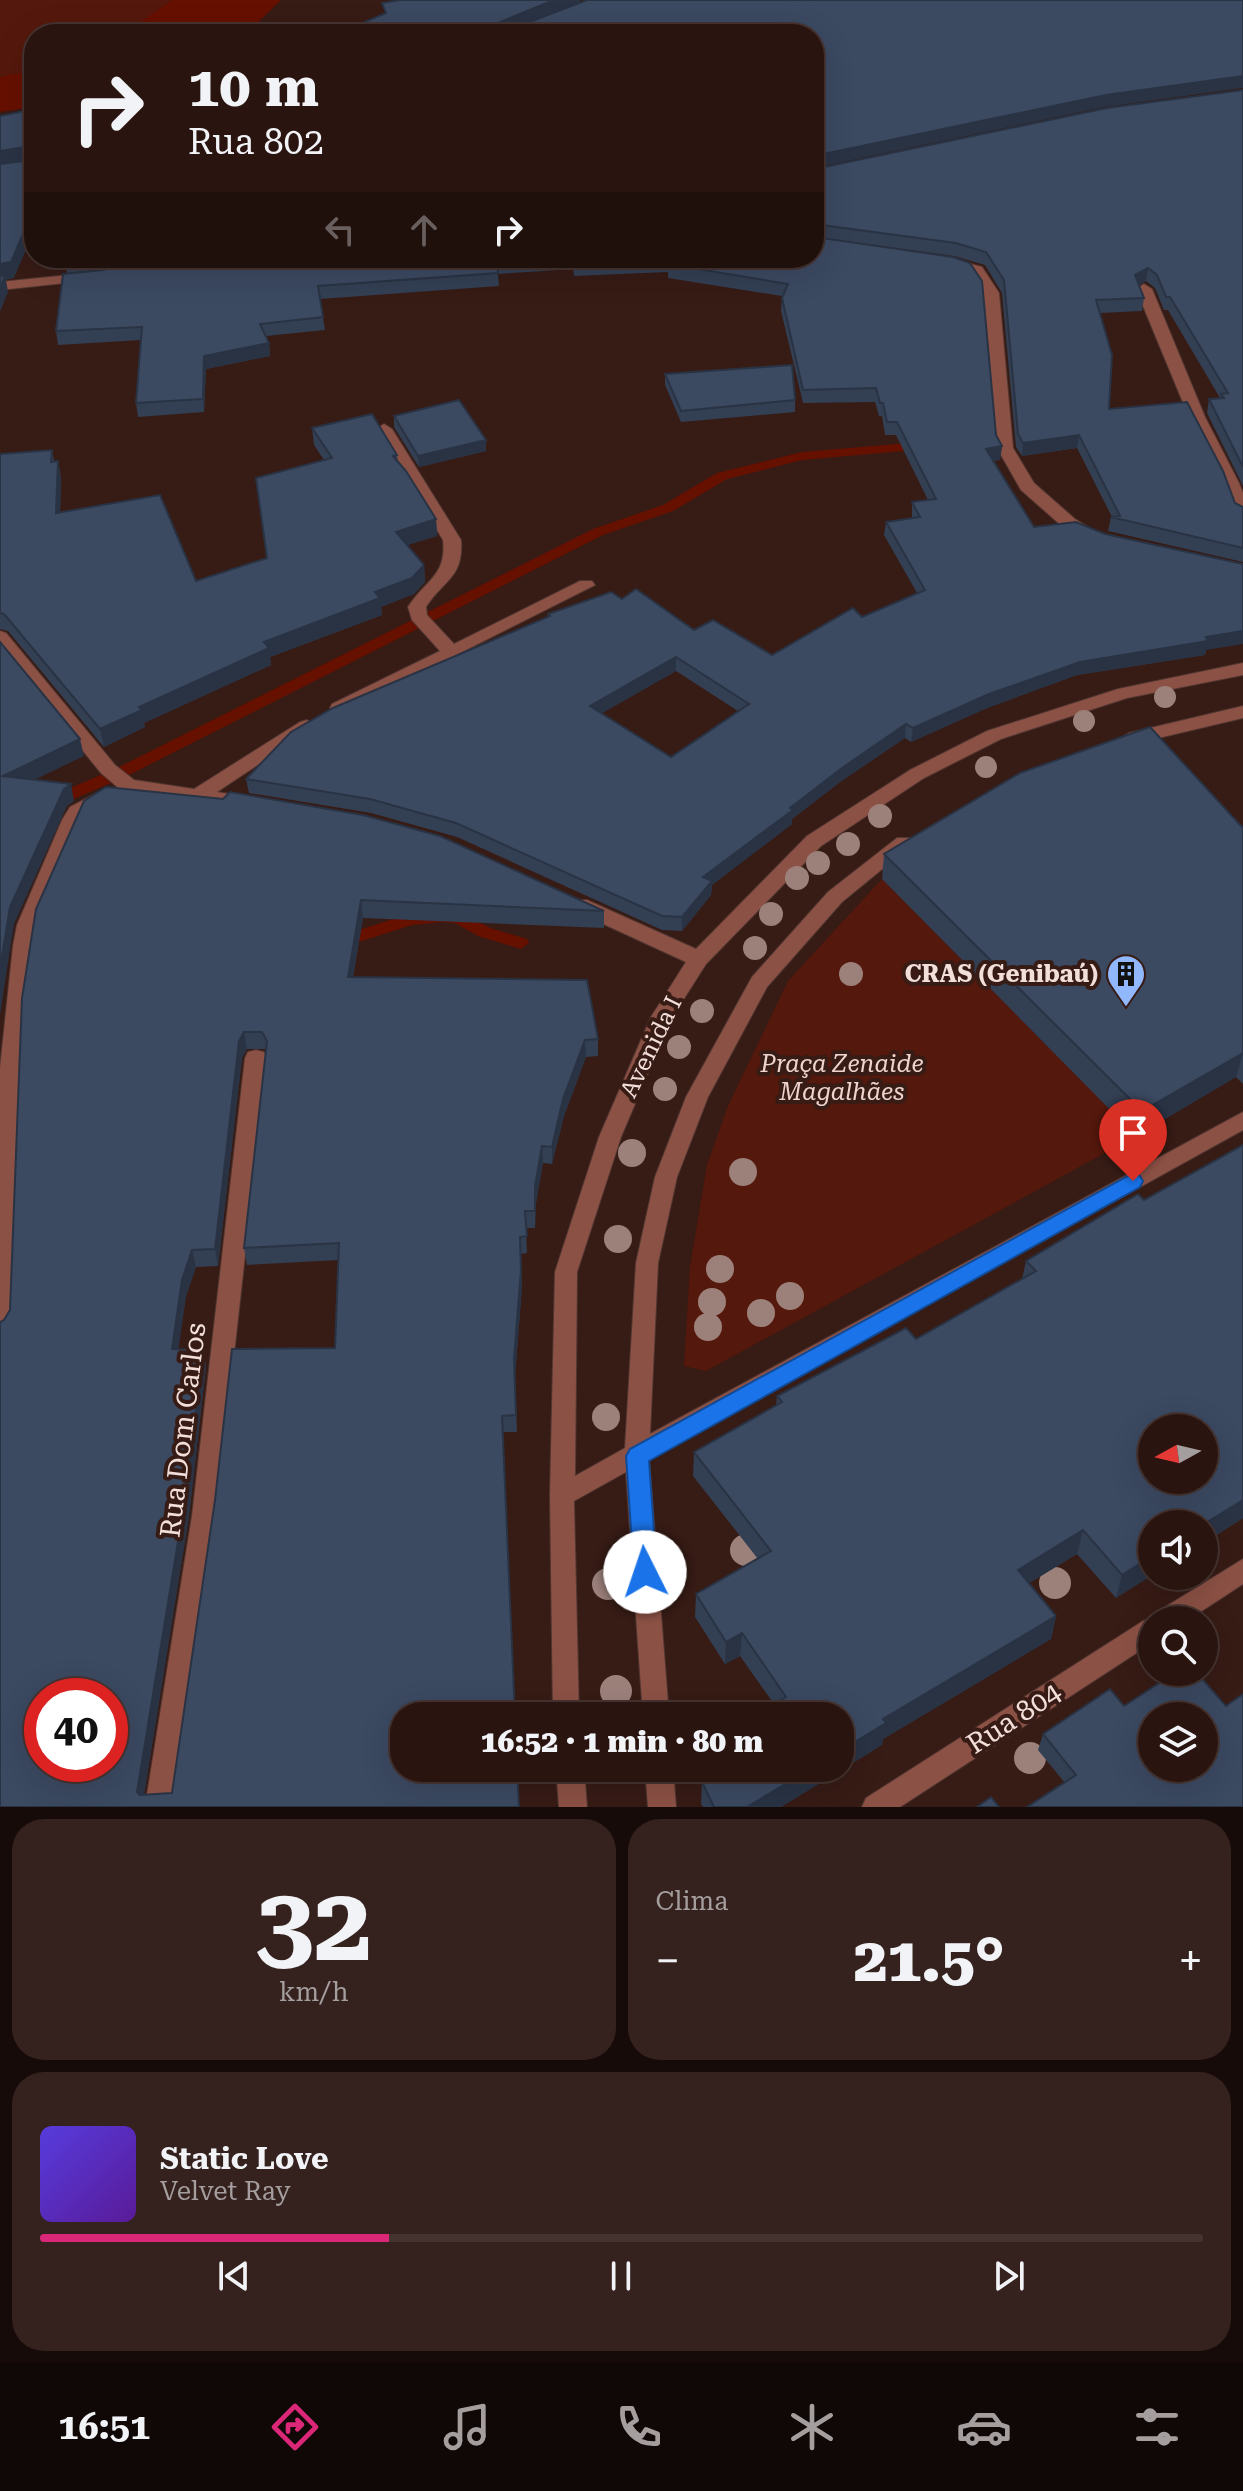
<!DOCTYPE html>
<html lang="pt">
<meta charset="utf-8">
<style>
:root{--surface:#291410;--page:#35211e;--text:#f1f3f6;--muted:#a59e9f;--line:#453330;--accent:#db2777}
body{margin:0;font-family:"Roboto Serif",serif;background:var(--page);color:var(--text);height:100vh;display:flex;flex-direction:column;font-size:30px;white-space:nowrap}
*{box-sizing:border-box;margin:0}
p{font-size:26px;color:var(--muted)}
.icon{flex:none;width:44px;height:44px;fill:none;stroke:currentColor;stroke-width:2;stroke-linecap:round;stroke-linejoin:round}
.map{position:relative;height:1807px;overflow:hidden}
.side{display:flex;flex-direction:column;gap:12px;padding:12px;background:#170b09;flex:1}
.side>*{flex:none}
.guide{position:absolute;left:24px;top:24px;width:800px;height:244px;border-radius:32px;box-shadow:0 8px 32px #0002,0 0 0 2px var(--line);background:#291410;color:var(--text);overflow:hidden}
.needle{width:52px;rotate:262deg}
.fabs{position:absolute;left:1138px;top:1414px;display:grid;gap:16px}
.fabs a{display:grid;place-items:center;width:80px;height:80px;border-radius:50%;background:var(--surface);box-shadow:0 8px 32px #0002,0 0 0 2px var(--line);font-size:40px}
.speed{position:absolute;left:24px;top:1678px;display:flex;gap:16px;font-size:40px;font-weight:700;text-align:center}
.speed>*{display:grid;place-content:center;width:104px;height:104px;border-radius:50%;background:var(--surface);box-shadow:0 8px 32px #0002,0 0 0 2px var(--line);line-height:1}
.speed .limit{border:12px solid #d22;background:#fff;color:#111}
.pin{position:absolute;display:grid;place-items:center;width:68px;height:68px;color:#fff;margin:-82px -34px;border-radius:50% 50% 50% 0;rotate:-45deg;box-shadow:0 0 8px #0007}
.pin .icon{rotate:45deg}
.me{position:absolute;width:88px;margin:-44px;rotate:356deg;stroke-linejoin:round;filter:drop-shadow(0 0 6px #0008)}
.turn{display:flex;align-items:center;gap:28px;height:168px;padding:0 32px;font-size:36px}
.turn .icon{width:104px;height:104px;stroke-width:2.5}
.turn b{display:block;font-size:56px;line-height:68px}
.lanes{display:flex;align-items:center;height:76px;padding:0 32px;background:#0003;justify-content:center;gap:40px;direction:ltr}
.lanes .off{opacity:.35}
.big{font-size:60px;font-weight:800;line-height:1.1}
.side .tile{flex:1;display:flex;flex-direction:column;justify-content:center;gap:12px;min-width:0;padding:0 28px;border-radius:32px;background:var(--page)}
.side .dial{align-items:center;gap:0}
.dial b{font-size:104px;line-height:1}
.song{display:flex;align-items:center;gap:24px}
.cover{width:96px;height:96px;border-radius:12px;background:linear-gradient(135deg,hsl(250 70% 55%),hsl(270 70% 35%))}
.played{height:8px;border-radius:4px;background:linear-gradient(90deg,var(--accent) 30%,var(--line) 30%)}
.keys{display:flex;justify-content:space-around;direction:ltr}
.heat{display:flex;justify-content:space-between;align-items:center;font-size:44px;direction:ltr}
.side .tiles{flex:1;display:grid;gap:12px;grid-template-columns:1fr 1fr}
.tile:last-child{grid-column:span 2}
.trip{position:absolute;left:390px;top:1702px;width:464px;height:80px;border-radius:32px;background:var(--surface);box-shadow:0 8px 32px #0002,0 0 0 2px var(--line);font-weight:800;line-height:80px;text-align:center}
.tab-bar{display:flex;height:128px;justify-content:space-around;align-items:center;background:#100806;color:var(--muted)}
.tab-bar .icon{width:56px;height:56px}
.tab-bar .active{color:var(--accent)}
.tab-bar b{font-size:36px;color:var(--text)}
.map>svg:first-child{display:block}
.green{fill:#55180c}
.water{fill:#661000}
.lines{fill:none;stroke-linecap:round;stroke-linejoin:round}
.stream{fill:#661000;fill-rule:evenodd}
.minor-casing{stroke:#513631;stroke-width:2}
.minor{fill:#8c5145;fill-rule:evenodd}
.tree{fill:#9c817b}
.wall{fill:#333f53;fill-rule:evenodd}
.shaded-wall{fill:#293344}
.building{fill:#3b4961;stroke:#293344;stroke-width:2;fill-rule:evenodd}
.route{fill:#1a73e8;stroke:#114b97;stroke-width:2}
.labels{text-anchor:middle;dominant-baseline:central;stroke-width:8;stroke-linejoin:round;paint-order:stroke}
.poi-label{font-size:24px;font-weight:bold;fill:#f3dfda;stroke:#371b15;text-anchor:end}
.street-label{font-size:24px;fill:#f3dfda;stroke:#371b15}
.park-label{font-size:24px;font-style:italic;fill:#eed4ce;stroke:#371b15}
.near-street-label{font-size:28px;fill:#f3dfda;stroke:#371b15}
</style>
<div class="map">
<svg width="1243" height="1807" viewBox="0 0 1243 1807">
<rect width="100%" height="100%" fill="#371b15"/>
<g class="green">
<polygon points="0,0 172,0 123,34 34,34 34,70 0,77"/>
<polygon points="882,879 1136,1136 706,1371 684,1366 690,1267 707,1165 728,1106 788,981"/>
</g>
<g class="water">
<polygon points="172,0 281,0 246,34 123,34"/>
<polygon points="34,70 34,107 0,112 0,77"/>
</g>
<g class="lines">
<g class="stream">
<polygon points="921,442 928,446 926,449 802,460 727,479 673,511 603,535 129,775 60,805 55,806 47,801 50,797 119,767 593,529 663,505 717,473 802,452"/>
<polygon points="442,910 463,914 490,928 527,939 529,943 521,949 478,936 455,923 442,922 412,925 340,948 332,942 334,938 412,913"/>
</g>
<g class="minor-casing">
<g id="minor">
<polygon points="949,258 982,267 999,293 1013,448 1034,483 1075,519 1099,534 1097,538 1085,538 1063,527 1021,490 997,448 983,293 971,273 944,265 944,259"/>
<polygon points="88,273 95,277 93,280 0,290 0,282"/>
<polygon points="1144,284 1152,289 1205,417 1239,483 1243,493 1243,521 1235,516 1223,483 1189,417 1136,289"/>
<path d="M384,424l8,5 69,111c3,38 -18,40 -35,67l1,8 27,29 126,-63h12l3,4 -256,129 -7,-2 -2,-4 2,-4 108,-53 -28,-31 -4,-13c17,-27 39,-31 35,-67l-67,-111z"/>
<polygon points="0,631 6,633 115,765 134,780 194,789 300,722 307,720 316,726 217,792 241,796 244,801 241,806 234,807 122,791 101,773 0,649"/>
<polygon points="1243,663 1243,675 1127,698 1001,739 924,778 821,846 706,964 671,1019 621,1137 577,1272 575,1476 625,1448 636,1263 655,1177 686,1097 752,977 828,892 897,838 911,838 914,843 842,902 767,987 708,1097 677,1177 658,1263 650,1434 1243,1112 1243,1130 649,1459 669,1716 643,1716 626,1472 574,1501 579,1716 553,1716 550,1495 555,1272 599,1137 651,1017 686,962 573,910 570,905 573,900 587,900 696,949 807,836 910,770 987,731 1118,689"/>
<polygon points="1243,706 1243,718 1129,745 1120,739 1129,733"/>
<polygon points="101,791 111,797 82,820 37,925 33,946 21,1075 12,1327 8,1334 0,1337 0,1068 13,946 17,925 62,820 70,807"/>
<polygon points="256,1050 264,1052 267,1058 216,1516 173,1807 145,1807 192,1516 245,1058 248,1052"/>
<polygon points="1243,1559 1243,1584 1188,1620 1152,1620 1152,1643 900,1807 862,1807 866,1798 1143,1621 1154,1618 1157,1612"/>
<polygon points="556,1768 584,1768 587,1807 559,1807"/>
<polygon points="645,1768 673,1768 676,1807 648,1807"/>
</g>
</g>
<use href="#minor" class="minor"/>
</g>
<g class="tree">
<circle cx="1165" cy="697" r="11"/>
<circle cx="1084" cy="721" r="11"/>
<circle cx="986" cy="767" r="11"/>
<circle cx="880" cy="816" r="12"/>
<circle cx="848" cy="844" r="12"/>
<circle cx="818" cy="863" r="12"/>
<circle cx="797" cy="878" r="12"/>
<circle cx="771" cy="914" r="12"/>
<circle cx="755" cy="948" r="12"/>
<circle cx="851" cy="974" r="12"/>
<circle cx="702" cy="1011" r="12"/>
<circle cx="679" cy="1047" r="12"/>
<circle cx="665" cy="1089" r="12"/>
<circle cx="632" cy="1153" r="14"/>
<circle cx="743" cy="1172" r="14"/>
<circle cx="618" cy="1239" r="14"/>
<circle cx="720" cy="1269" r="14"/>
<circle cx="790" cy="1296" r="14"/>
<circle cx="712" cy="1302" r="14"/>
<circle cx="761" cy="1313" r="14"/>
<circle cx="708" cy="1327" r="14"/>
<circle cx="606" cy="1417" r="14"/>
<circle cx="746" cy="1550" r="16"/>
<circle cx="1055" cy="1583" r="16"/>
<circle cx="608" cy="1584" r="16"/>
<circle cx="616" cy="1691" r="16"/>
<circle cx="1030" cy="1758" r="16"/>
</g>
<g class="wall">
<path d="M1243,90v396l-36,-73 2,-14 11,-1 -52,-88h-4l-9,-22 -9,-7 -7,4 5,13 -2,13 -42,2 9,96 126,94 8,4v55l-135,-31 3,-14h1l-35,-69 -55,8 -6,-9 -14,-154 -17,-28 -31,-9 -137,-19 179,198 6,11 -2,14 -6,1 40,66 172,123 -1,5 -128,20 -90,33 -76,34 -6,-4 -65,44 -48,37v5l-80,61 -1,10 -29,36 -20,-1 -205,-93 -86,-24 -122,-20 -3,-14 302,-163v-2l74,-15 72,31 78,25 145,-62 -33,-58 2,-13 26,-4v-16l16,-2 -32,-65h-11l-3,-19h-3l-4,-14 -72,1 -22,-92 1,-15 -114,-18v-6l-94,4 -1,-7 -75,5 1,12 -179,13 5,31 -59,6 3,7 1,13 -64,13 -2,43 -66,5 -2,-14 5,-63 -83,5 -2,-14 97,-73h661v-90l1,1zM676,671l62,40 -67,46 -69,-44z"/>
<polygon points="65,258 148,258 104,269 67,273"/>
<polygon points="665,374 795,400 795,412 681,422 665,385"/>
<polygon points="394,416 486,440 486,451 419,467 394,427"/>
<polygon points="312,428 397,455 398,461 436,519 437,536 407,545 424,565 425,582 414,594 381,607 382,615 270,657 271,665 144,723 145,727 104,747 8,631 0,629 0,454 52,450 54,461 58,461 61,478 60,512 196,581 267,558 324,460 314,445"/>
<path d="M84,801l520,110v17l-241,-10 -10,59 245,62v17l-12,1 -22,59 -12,48 -9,-1 -7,40 -1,25h-9l1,25 -6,1 1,33 -7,89 2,56h-14l16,375h-519l4,-487 6,-10zM247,1049h18l1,3 -22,196 3,17 92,-5 -4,88 -120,152 -43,293 -28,2 45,-279 17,-150 -3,-16 -25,-1 8,-53 10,-29 22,-1 24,-208z"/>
<polygon points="1243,828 1243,1084 1236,1077 1136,1136 882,879 884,854"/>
<polygon points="1243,1145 1243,1518 1204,1543 1204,1524 1152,1524 1152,1575 1116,1598 1077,1554 1029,1583 1056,1616 1051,1639 883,1739 882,1745 781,1807 703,1807 701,1804 702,1782 718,1772 718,1768 840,1768 774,1704 740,1656 725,1664 695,1617 696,1594 758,1559 693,1476 694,1452 776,1406 777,1396 916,1339 1022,1279 1026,1261 1144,1200"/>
<polygon points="1124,1706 1226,1706 1243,1807 1065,1783 1038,1750 1043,1734"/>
</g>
<g class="shaded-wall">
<polygon points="554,0 580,0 580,2 501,34 500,22"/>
<polygon points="1243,76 1243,88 1105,107 814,168 814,155 1106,95"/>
<polygon points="31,146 34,162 0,167 0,151"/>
<polygon points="34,208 34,231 14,278 6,280 8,292 0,312 0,264"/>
<polygon points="102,258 148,258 104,269"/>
<polygon points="1148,268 1146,281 1133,288 1135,275"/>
<polygon points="269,343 270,356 206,369 204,412 203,399 204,356"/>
<polygon points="1079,435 1077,448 1022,456 1023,443"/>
<polygon points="486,440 486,451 419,467 418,456"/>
<polygon points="1002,446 1000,460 985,462 986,449"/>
<polygon points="58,461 61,478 60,529 56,513"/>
<polygon points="436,519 437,536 398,548 396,532"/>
<polygon points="424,565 425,582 414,594 381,607 382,615 270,657 271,665 144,723 145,727 104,747 100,729 139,707 264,642 375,592"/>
<polygon points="1243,631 1243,644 1206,650 1205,655 1077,675 987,708 911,742 913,728 989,694 1080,662 1206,637"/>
<polygon points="676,657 676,671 590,720 590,706"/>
<polygon points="906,724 905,738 840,782 792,819 792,824 712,885 711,895 682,931 682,917 703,877 790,808 842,768"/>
<polygon points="80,739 84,756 7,793 3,776"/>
<polygon points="71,784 74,801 67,806 14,924 0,1015 0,969 10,907 64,789"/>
<polygon points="361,900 363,918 350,994 348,977"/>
<polygon points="244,1032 247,1049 242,1058 218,1266 215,1249 239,1041"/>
<polygon points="585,1040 586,1057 564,1116 552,1164 552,1147 563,1099"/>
<polygon points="1243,1053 1236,1077 1136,1136 1142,1111"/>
<polygon points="542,1146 543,1163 536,1203 535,1228 535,1186"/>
<polygon points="192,1250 196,1267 186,1296 176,1366 172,1349 182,1280"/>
<polygon points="521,1270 522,1287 515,1376 517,1432 514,1359"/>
<polygon points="203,1350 206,1366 189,1516 142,1807 137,1792"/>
<polygon points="1243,1500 1243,1518 1204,1543 1204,1524"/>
<polygon points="1083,1530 1077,1554 1013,1593 1018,1570"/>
<polygon points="1152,1556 1152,1575 1116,1598 1122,1575"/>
<polygon points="1056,1616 1051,1639 883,1739 882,1745 781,1807 747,1807 812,1768 840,1768 840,1751 883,1719"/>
<polygon points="742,1633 740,1656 725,1664 726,1642"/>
</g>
<g class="building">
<polygon points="400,0 554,0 500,22 522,25 587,0 1243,0 1243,76 1106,95 814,156 814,34 337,34 386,13 382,3"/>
<polygon points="1243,90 1243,467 1209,399 1224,398 1221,394 1228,393 1170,297 1166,297 1157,275 1148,268 1135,275 1144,298 1096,300 1112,355 1109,409 1187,402 1223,471 1235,503 1243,507 1243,548 1111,517 1120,516 1079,435 1023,443 1018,434 1004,280 986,252 956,243 814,224 814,168 815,169 1107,108"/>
<polygon points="34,109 34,149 31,146 0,151 0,116"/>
<polygon points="34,150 34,208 11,262 0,264 0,164 31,160"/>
<path d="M814,234v3l139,20 17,6 12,18 14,154 6,11 -16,3 48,78 42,-5 29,12 138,30v67l-37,6 2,4 -128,21 -91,32 -76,34 -7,-4 -64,44 -52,40 3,2 -90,67 9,4 -30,36 -20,-1 -206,-93 -86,-24 -124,-20 45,-47 42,-24 217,-92 -2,-2 63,-22 11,7 14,-10 58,41 19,-10 59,35 81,-47 9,9 63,-27 -39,-68 34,-5 -8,-15 24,-3 -39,-77h-10l-4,-19h-3l-4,-15 -73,2 -21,-92 6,-14 -120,-20 3,-5 -97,4 -1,-5h241zM676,657l73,47 -78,53 -81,-51z"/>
<polygon points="153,258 549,258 497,261 498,273 318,286 323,317 260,324 269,343 204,356 203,399 136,403 142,327 56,331 63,274 103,270"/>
<polygon points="0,276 5,276 0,288"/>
<polygon points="792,365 795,400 681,411 665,374"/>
<polygon points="459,400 486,440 418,456 394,416"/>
<polygon points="372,414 397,455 393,456 406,471 436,519 396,532 424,565 412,578 375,592 380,598 264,642 269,648 139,707 142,710 100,729 4,614 0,613 0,454 52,450 51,462 58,461 56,513 160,495 196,581 267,558 256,478 332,458 312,428"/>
<polygon points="0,642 80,739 3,776 71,784 64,789 10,907 0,969"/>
<polygon points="1150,727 1243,828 1243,1053 1142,1111 884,854 1020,773"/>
<path d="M106,787l117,12 7,-7 133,23 77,21 164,75 -243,-11 -13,77 239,3 11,59 -13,1 -22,59 -11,48 -10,-1 -7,40v25h-10l2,25 -7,1 1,33 -7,89 2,56 -14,1 13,300h-111v52h113l2,39h-519v-485l4,-2 6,-10 12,-312 14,-89 48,-108zM244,1032h18l5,9 -23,207 95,-5 -4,105 -103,1 -17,151 -43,293 -32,2 -3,-3 48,-293 18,-149 -31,-1 10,-69 10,-30 23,-1 24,-208zM42,1696h68v68h-68z"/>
<path d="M1243,1145v355l-39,24h-52v32l-30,19 -39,-45 -65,40 38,46 -173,103 3,4 -46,28v-35h-86l32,-19 -44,-64 -16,9 -30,-48 75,-43 -77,-99 88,-50 -5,-6 129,-68 10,11 120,-68 -10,-10 112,-67 6,6zM1152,1428h52v52h-52z"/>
<path d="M1176,1672h20l30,34 17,-12v113h-216l49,-32 -33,-41 67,-45 14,17zM1152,1716h52v52h-52z"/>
<polygon points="723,1768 812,1768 747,1807 714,1807 702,1782"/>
<polygon points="991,1797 999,1807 977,1807"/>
</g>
<polygon class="route" points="1133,1173 1140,1176 1143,1181 1140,1187 649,1461 657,1572 654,1579 645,1582 637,1579 634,1572 626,1456 630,1449"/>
<defs>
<g id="building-pin" transform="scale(2)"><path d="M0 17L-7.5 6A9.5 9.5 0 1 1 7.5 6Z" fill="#91b8fd" stroke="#371b15"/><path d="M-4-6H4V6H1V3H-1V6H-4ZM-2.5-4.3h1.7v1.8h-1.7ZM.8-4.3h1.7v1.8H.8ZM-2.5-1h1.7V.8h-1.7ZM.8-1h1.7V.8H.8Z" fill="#111"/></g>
</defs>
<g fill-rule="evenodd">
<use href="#building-pin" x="1126" y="974"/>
</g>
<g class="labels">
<g class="poi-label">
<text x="1098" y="974">CRAS (Genibaú)</text>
</g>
<g class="street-label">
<text transform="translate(651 1047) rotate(-64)">Avenida I</text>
</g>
<g class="park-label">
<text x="842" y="1064">Praça Zenaide<tspan x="842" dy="28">Magalhães</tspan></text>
</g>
<g class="near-street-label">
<text transform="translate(183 1430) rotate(-83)">Rua Dom Carlos</text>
<text transform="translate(1014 1718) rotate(-33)">Rua 804</text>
</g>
</g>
</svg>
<div class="fabs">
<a><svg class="needle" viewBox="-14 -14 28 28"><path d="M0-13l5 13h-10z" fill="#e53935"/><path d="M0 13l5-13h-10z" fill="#a59e9f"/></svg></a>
<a><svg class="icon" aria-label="sound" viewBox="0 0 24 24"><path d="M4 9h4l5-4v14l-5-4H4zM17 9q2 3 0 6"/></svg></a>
<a><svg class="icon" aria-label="search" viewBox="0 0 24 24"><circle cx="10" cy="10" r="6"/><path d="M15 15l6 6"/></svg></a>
<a><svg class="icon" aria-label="layers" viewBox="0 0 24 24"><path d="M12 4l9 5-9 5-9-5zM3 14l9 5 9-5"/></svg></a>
</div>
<div class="speed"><div class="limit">40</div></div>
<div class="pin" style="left:1133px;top:1181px;background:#d93025"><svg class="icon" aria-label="arrive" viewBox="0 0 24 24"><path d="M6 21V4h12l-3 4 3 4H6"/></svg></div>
<svg class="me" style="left:645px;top:1572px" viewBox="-20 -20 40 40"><circle r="19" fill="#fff"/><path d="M0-13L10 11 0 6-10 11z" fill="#1a73e8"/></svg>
<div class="trip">16:52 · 1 min · 80 m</div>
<div class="guide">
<div class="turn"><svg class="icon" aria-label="right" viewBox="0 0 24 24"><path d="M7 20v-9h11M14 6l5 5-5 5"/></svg><div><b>10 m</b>Rua 802</div></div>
<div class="lanes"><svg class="icon off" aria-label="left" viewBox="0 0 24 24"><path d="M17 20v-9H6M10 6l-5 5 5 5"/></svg><svg class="icon off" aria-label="ahead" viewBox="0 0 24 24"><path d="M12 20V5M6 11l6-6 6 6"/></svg><svg class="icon" aria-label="right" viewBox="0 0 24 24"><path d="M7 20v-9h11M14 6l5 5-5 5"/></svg></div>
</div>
</div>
<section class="side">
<div class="tiles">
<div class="tile dial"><b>32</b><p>km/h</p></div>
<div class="tile"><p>Clima</p>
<div class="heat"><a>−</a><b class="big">21.5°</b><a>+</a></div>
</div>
<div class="tile">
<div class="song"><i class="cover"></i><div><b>Static Love</b><p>Velvet Ray</p></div></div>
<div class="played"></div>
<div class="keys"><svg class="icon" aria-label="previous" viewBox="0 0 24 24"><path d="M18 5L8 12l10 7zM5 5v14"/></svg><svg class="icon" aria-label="pause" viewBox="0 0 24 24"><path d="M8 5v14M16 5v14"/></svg><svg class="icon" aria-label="next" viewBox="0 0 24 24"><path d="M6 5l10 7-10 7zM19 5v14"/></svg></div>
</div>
</div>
</section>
<nav class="tab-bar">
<b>16:51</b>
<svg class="icon active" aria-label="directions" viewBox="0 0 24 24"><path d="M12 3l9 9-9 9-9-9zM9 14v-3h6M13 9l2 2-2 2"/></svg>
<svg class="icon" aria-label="music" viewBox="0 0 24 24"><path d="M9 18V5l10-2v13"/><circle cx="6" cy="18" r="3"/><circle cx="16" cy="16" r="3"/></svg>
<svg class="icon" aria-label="phone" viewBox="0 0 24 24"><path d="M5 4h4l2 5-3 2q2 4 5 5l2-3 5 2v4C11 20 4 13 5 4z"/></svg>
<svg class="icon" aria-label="climate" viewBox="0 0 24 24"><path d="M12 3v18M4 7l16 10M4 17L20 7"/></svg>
<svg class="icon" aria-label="car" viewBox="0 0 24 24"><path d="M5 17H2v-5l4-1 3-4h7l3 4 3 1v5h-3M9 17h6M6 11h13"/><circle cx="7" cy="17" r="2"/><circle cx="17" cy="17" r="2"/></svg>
<svg class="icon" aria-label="filters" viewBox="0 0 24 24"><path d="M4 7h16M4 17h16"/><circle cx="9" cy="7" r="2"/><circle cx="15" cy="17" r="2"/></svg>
</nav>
